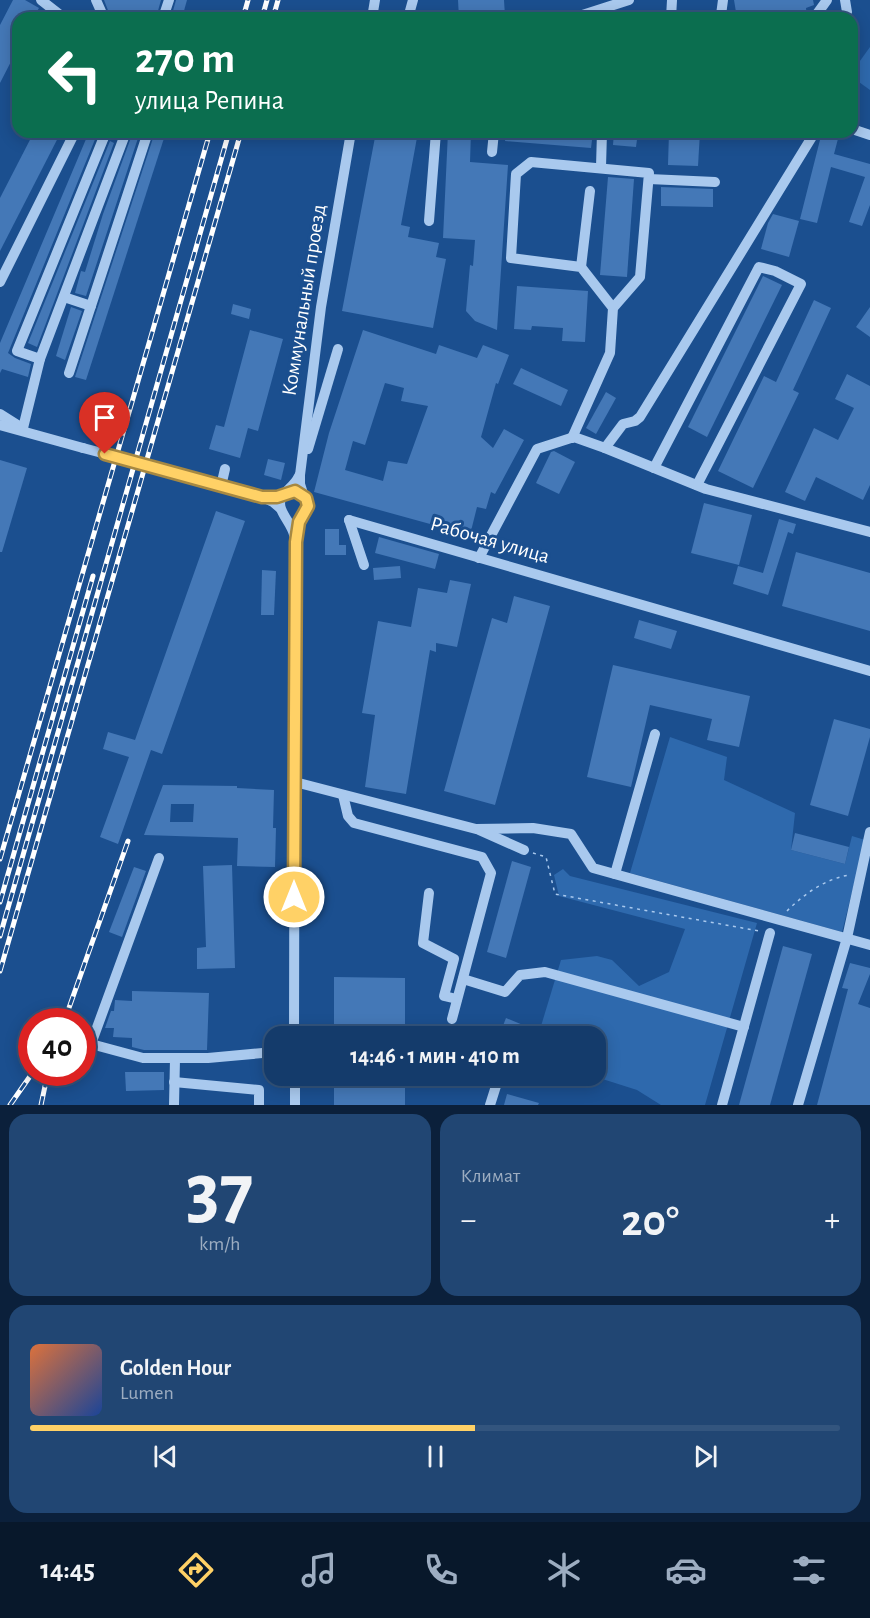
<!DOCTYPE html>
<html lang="ru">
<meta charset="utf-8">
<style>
:root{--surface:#143b6b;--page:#214673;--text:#f1f3f6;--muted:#9dadc1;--line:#33557e;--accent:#ffd166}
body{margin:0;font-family:"Alegreya Sans",sans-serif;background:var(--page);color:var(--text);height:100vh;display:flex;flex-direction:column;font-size:22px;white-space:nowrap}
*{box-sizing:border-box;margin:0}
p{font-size:20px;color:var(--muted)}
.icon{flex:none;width:33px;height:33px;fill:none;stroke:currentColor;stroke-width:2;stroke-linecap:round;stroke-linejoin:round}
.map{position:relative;height:1105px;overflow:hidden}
.sheet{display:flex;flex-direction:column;gap:9px;padding:9px;background:#0b203b;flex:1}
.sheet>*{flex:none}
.hud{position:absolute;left:12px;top:12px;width:846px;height:126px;border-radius:18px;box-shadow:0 3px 15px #0003,0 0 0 2px var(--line);background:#0b6e4f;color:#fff;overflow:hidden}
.speed{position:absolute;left:18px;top:1008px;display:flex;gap:12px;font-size:30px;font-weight:700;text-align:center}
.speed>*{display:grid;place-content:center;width:78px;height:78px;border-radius:50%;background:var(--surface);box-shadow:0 3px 15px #0003,0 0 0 2px var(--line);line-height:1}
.speed .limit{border:9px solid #d22;background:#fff;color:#111}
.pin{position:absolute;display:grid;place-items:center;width:51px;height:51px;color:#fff;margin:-62px -26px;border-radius:50% 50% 50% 0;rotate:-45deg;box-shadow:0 0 6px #0007}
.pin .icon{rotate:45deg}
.me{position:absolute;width:66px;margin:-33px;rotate:0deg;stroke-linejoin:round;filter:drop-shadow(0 0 4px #0008)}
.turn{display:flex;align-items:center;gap:21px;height:126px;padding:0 24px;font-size:27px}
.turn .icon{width:78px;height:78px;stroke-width:2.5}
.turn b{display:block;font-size:42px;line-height:51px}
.big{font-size:45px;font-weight:700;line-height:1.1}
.sheet .widget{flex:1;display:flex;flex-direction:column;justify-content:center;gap:9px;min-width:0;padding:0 21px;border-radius:18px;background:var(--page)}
.sheet .dial{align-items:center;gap:0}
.dial b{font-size:78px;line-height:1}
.song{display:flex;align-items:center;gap:18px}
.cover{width:72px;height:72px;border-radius:9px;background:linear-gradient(135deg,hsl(20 70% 55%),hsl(220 70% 35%))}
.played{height:6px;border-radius:3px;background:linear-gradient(90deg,var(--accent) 55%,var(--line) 55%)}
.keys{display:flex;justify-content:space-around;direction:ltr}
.heat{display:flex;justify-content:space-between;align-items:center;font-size:33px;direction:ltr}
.sheet .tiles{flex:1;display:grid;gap:9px;grid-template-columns:1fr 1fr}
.widget:last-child{grid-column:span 2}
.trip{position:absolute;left:264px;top:1026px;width:342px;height:60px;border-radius:18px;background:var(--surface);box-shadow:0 3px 15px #0003,0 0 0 2px var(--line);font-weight:700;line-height:60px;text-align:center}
.tab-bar{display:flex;height:96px;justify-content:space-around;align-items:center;background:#08182b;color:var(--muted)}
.tab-bar .icon{width:42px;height:42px}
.tab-bar .active{color:var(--accent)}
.tab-bar b{font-size:27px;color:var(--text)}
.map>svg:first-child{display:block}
.green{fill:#2e69ad}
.building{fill:#4478b7;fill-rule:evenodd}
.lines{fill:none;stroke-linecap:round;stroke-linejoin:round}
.path{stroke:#a9c9ee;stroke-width:1.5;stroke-dasharray:3 4.5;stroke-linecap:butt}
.minor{stroke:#a9c9ee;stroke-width:10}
.rail-casing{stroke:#fff;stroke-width:5}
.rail{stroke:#1b4f8f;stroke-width:3;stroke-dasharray:9;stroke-linecap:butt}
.minor-bridge{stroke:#a9c9ee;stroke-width:10}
.route-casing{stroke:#a68842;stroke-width:15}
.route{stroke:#ffd166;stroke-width:10}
.labels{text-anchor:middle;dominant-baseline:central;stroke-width:6;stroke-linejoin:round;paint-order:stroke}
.street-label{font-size:21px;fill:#fff;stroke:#1b4f8f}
</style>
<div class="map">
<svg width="870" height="1105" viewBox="0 0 870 1105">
<rect width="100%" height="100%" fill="#1b4f8f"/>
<g class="green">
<polygon points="870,47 870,90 852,77 852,72"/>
<polygon points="670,737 727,757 724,780 795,813 791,850 845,864 852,836 865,840 842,932 630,873"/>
<polygon points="563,869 570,876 757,923 705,1105 661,1105 637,1090 593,1076 596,1076 596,1036 538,1036 561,960 597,956 612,960 639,986 669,972 685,929 559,896 554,875"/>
</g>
<g class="building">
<polygon points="13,0 25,0 39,8 33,18 18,18 18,48 0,83 0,25"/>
<polygon points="104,0 161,0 156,18 111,18"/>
<polygon points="176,0 187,0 182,18 171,18"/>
<polygon points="458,0 504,0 505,16 459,18"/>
<polygon points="734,0 813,0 814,5 806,8 807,18 783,18 782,10 760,14 759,18 737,18"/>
<polygon points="34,132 61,132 0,251 0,198"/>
<polygon points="89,132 98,132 8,353 15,358 31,364 28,377 2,369 0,373 0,343"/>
<polygon points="133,132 140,132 86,296 75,293 81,271 85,272 103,214"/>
<polygon points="155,132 166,132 86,380 75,377"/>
<polygon points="376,132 418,132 401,225 410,227 408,237 439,243 436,257 446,259 433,328 342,311"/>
<polygon points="448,132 471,132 470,162 508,165 497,330 475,321 466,311 470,265 473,266 475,240 443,238"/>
<polygon points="506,132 593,132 591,148 505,141"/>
<polygon points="614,132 638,132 636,147 613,145"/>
<polygon points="669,132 700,132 698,166 668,165"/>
<polygon points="822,132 839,135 834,154 870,164 870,205 862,226 849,222 865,177 831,167 817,223 800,219"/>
<polygon points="110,141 114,143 37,347 28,343"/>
<polygon points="608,177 634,179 627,277 600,275"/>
<polygon points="661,187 713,189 713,207 661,206"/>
<polygon points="773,214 799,221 789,257 761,249 768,223"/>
<polygon points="763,276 782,285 707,437 688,427"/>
<polygon points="517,286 588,291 585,342 562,341 563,328 532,326 531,330 514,329"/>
<polygon points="814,300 831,308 793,390 799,393 753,488 718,471 764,376 776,382"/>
<polygon points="233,304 251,309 249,319 231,314"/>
<polygon points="71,307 82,311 65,360 56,356"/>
<polygon points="870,307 870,337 856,327"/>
<polygon points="250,330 283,339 258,431 248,428 240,458 209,449 216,425 224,427"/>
<path d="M363,330l73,24 3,-9 38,13 6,-13 26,10 -11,29 -2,-1 -15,54 12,11 11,-19 20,11 -29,54 -4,-2 -5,17 -9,-2 -7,28 -156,-43 15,-59zM385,383l19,5 -3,13 27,5 -21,58 -19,-3 -5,20 -38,-11 8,-29 12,4z"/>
<polygon points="521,368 568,390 561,406 513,384"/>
<polygon points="847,374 870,386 870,485 863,500 816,477 805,501 785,492 814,428 838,440 854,408 835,399"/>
<polygon points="606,392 616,398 596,434 586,428"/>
<polygon points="554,451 575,462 559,494 536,483 551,452"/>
<polygon points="268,459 285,463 281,480 264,475"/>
<polygon points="0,460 27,468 2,552 0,552"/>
<polygon points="704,503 752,515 739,565 691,553"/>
<polygon points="216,511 245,521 162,754 151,750 118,844 100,837 129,757 103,749 108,732 135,740"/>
<polygon points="779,519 796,524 793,534 788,532 768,595 733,584 738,566 763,573"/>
<polygon points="325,529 339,529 339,545 346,545 346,555 325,555"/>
<polygon points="379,537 439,554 435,569 375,553"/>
<polygon points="796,552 870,573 870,631 782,606"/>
<polygon points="400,566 401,578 374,580 373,568"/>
<polygon points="262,570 276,571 274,615 261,615"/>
<polygon points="450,580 471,584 457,647 436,643 436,652 430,650 406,794 365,787 375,715 362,713 378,621 411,627 418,588 447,593"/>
<polygon points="514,596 550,606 495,805 444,791 492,618 507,623"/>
<polygon points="639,620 677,631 671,649 634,638"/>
<polygon points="613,665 750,696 739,747 707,740 712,719 650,705 631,787 587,777"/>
<polygon points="834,719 870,729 870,737 848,816 810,805"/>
<path d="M163,785l74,1v2l37,2 -1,38h3l-1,39 -38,-1 1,-28 -94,-3zM171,804h23l-1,18h-23z"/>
<polygon points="795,833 849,847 845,864 791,850"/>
<polygon points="512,861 531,867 506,958 487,952"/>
<polygon points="232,865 235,968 197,969 197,948 206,947 203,866"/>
<polygon points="134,867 146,871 122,937 109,932"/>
<polygon points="783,946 812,954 770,1105 739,1105"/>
<polygon points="850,963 870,968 870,974 858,1004 870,1008 870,1105 817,1105 848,989 842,988"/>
<polygon points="334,977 405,978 405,1036 334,1036"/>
<polygon points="132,991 209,993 207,1050 144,1050 132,1047 132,1038 113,1037 114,1028 105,1028 111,1011 114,1011 115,1000 132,1001"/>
<polygon points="506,1018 523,1025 519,1036 499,1036"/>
<polygon points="125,1072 164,1072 164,1090 126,1091"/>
<rect x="334" y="1076" width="71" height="29"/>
<polygon points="507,1094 539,1103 538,1105 504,1105"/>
</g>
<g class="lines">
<g class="path">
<polyline points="533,853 546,857 555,894 759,931"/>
<path d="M787,911c17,-17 38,-32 62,-36"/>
</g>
<g class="minor">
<polyline points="41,0 64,18"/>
<polyline points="96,0 104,18"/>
<polyline points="721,15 723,0"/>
<polyline points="163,18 169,0"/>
<polyline points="372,18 375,0"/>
<polyline points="408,18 413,0"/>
<polyline points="573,18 629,0"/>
<polyline points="671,18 672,0"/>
<polyline points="814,18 827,0"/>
<polyline points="843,18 847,12 845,0"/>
<polyline points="852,129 870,135"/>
<polyline points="492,152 494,132"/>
<polyline points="601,167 602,132"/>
<polyline points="649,179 715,182"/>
<polyline points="429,221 436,132"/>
<polyline points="581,267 590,191"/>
<polyline points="0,282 75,132"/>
<polyline points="64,297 91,306"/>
<polyline points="40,359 126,132"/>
<polyline points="69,373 148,132"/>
<polyline points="0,414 19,426"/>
<polyline points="0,425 83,448"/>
<polyline points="23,428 40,359 17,351 106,132"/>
<polyline points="572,438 610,353 613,308 581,267 511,258 516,174 531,162 649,173 640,277 613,308"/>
<polyline points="605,448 706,489 870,532"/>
<polyline points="308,449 338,349"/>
<polyline points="654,468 759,267 775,271 801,284 697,485"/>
<polyline points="171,471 262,497 273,502 280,508"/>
<polyline points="221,486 225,469"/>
<polyline points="349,520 870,671"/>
<polyline points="349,520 364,565"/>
<path d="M294,535c-2,-12 -18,-25 -13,-36 3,-8 13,-12 18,-23"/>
<polyline points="479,558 537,449 574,437 605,448 623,424 635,421 640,417 815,132"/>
<polyline points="295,782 476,829 533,828 571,834 593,868 870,945"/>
<polyline points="343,795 348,816 354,823 482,857 491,873 452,1019"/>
<polyline points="479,830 524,850"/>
<polyline points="159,858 91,1044 143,1058 208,1058 274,1052"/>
<polyline points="615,874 655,734"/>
<polyline points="429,893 423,943 454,959 444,996 457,999"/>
<polyline points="463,979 505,992 520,975 545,972 744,1027"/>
<polyline points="294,1036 295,542 299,522 307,506 300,484 300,475 321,307 351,132"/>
<polyline points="295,1076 295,1105"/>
<polyline points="174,1082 259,1090 259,1105"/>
<polyline points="174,1105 175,1059"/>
<polyline points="490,1105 496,1086"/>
<polyline points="722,1105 770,933"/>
<polyline points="798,1105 847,938 870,832"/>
</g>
<g class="rail-casing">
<g id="rail">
<polyline points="243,18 248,0"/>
<polyline points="262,18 267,0"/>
<polyline points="273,18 278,0"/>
<polyline points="0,859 210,132"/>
<polyline points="0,902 93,576"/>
<polyline points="0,936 229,132"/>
<polyline points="0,971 241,132"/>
<polyline points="64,1022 128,841"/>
<polyline points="10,1105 33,1072"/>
<polyline points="41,1105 48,1072"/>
</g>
</g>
<use href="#rail" class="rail"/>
<polyline class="minor-bridge" points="83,448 171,471"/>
</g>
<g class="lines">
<g class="route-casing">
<polyline id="route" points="105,454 262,497 277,497 295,491 306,498 308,506 299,522 296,542 294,897"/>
</g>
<use href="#route" class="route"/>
</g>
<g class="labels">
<g class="street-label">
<text transform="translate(304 300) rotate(-81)">Коммунальный проезд</text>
<text transform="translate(490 540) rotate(16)">Рабочая улица</text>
</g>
</g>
</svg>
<div class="speed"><div class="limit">40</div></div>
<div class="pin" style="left:105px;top:454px;background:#d93025"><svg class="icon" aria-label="arrive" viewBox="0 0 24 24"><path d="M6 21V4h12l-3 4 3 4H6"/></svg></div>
<svg class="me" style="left:294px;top:897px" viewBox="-20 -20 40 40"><circle r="17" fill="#ffd166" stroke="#fff" stroke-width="3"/><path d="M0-11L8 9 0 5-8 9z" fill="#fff"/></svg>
<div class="trip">14:46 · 1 мин · 410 m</div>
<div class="hud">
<div class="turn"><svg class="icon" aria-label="left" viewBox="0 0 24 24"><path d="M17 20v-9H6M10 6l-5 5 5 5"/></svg><div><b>270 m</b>улица Репина</div></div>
</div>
</div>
<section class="sheet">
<div class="tiles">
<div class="widget dial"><b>37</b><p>km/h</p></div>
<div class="widget"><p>Климат</p>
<div class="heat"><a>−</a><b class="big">20°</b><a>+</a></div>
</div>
<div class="widget">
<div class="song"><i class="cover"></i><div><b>Golden Hour</b><p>Lumen</p></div></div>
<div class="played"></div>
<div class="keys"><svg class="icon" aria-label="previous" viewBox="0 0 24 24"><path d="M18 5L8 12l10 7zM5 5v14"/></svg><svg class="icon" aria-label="pause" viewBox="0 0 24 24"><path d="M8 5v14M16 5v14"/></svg><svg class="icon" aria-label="next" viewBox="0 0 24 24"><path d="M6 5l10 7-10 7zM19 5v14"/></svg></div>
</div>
</div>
</section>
<nav class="tab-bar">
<b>14:45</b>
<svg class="icon active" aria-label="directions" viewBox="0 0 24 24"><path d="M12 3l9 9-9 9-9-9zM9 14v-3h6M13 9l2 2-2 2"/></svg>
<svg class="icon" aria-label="music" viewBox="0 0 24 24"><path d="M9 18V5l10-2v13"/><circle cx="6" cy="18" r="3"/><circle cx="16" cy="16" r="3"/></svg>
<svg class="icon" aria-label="phone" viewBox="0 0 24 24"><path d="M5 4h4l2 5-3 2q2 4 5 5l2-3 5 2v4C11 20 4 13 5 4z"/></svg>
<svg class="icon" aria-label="climate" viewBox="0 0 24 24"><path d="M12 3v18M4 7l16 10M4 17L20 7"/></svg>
<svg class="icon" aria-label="car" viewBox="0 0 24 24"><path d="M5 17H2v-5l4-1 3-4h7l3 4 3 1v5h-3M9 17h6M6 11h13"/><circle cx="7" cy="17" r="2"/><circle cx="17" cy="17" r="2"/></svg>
<svg class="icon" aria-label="filters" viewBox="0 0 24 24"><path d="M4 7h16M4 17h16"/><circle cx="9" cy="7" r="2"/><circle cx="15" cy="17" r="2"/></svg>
</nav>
